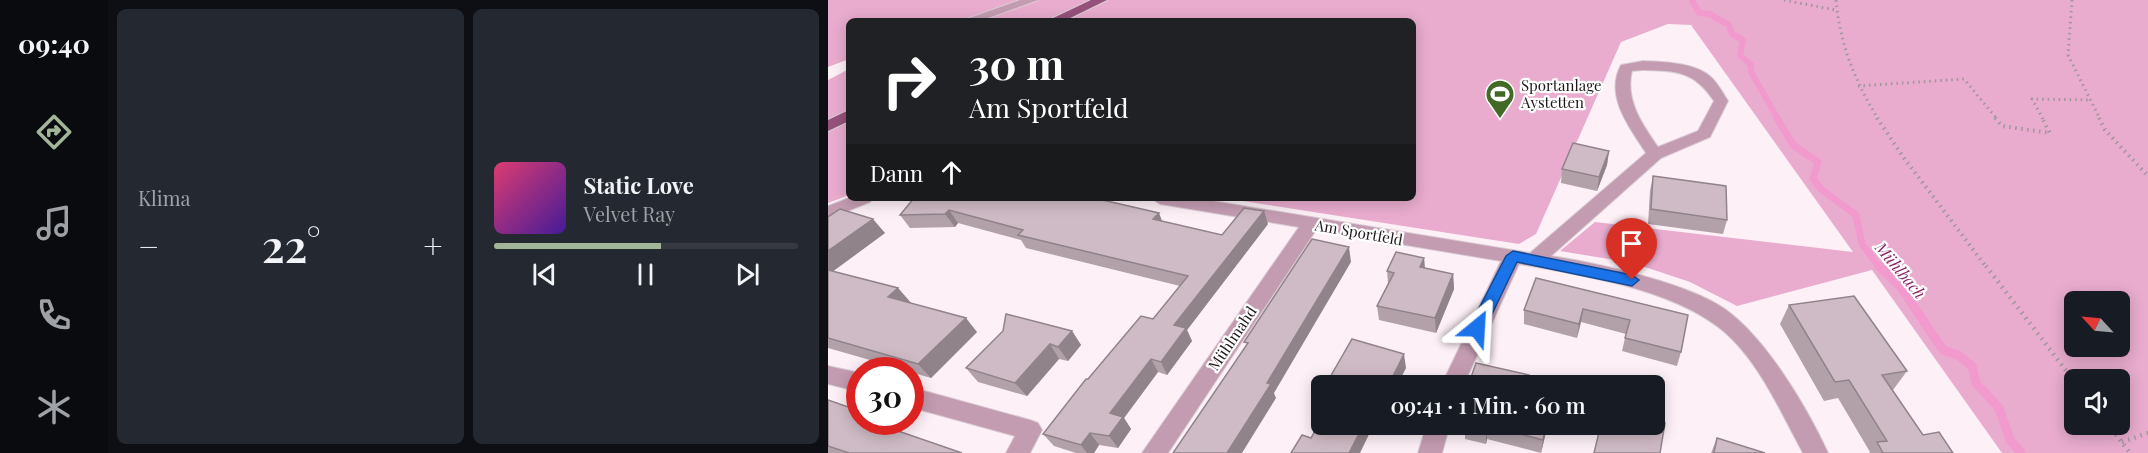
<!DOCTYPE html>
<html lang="de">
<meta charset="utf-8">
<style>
:root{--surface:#171b24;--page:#242831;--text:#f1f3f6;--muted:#9ea1a6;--line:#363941;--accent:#a2b598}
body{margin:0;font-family:"Playfair Display",serif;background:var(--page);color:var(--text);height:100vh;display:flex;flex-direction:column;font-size:22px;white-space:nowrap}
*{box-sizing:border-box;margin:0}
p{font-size:20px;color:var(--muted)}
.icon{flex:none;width:33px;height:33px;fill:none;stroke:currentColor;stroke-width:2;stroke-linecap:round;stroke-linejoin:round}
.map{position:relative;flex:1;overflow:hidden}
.sheet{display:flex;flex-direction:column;gap:9px;padding:9px;background:#0d0f14;width:720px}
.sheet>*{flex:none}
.hud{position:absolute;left:18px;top:18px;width:570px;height:183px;border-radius:9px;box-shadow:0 3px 15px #0003;background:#202124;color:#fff;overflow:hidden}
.needle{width:39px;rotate:296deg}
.fabs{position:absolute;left:1236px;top:291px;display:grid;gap:12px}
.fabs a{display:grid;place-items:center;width:66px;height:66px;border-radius:9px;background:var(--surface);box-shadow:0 3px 15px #0003;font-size:30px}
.speed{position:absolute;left:18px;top:357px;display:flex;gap:12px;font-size:30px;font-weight:700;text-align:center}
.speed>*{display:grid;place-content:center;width:78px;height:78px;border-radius:50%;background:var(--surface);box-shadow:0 3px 15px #0003;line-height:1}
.speed .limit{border:9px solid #d22;background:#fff;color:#111}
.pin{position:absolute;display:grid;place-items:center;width:51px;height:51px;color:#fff;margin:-62px -26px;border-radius:50% 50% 50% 0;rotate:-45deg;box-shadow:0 0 6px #0007}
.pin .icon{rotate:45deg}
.me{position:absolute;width:66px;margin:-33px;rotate:27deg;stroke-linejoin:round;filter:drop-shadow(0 0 4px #0008)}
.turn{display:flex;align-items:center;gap:21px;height:126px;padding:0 24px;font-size:27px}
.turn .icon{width:78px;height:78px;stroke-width:2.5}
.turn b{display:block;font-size:42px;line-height:51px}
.then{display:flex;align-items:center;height:57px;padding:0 24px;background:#0003;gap:12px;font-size:22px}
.big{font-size:45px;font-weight:600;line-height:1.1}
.sheet .tile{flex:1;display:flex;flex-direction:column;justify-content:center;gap:9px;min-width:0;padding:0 21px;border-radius:9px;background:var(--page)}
.song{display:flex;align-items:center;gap:18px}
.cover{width:72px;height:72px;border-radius:9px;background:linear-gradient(135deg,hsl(340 70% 55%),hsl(260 70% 35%))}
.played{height:6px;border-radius:3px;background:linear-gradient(90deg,var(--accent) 55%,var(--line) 55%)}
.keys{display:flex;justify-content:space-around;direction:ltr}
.heat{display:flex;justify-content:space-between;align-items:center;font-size:33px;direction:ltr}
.sheet .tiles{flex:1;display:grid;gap:9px;grid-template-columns:repeat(2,1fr)}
.trip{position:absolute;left:483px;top:375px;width:354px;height:60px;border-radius:9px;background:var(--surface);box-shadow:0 3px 15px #0003;font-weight:600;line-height:60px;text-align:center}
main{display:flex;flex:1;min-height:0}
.tab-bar{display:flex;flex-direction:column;width:108px;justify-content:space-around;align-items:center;background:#090b0e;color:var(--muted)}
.tab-bar .icon{width:42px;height:42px}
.tab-bar .on{color:var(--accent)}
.tab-bar b{font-size:27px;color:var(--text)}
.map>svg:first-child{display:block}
.green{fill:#e9acce;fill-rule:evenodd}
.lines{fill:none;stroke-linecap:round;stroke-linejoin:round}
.stream-far2{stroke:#f299cd;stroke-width:6}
.stream-far1{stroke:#f299cd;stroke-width:7}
.stream{stroke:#f299cd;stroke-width:9}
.minor-casing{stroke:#d9cdd4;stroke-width:2}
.major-casing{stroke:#d9cdd4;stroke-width:2}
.path-far2{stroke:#a1969c;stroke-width:3;stroke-dasharray:1.5 4;stroke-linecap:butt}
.path-far1{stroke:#a1969c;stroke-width:4;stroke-dasharray:1.5 4.5;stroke-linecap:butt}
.path{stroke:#a1969c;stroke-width:4.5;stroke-dasharray:1.5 5;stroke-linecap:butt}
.minor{fill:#c49cb2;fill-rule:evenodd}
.major{fill:#96517a;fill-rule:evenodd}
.wall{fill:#b2a1a9}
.shaded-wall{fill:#91838a}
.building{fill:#cfbbc5;stroke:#91838a;stroke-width:1.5}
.route{fill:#1a73e8;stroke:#114b97;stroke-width:1.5}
.labels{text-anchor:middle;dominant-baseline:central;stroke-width:4.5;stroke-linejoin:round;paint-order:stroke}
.poi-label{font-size:15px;fill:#1f171b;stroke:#fff;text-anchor:start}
.street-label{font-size:15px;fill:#1f171b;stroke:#fff}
.water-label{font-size:16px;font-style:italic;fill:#8b2468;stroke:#fff}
</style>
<main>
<nav class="tab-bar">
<b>09:40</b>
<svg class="icon on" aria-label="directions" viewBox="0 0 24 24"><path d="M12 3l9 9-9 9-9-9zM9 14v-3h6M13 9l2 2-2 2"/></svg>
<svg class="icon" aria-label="music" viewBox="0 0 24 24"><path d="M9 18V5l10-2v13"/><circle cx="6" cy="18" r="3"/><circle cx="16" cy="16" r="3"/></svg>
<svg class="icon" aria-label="phone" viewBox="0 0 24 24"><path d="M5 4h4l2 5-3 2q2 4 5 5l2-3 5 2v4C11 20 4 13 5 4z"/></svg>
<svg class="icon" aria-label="climate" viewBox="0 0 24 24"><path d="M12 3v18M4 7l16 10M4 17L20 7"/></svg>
</nav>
<section class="sheet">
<div class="tiles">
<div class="tile"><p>Klima</p>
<div class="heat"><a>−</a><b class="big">22°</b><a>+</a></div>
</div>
<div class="tile">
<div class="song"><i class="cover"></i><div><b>Static Love</b><p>Velvet Ray</p></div></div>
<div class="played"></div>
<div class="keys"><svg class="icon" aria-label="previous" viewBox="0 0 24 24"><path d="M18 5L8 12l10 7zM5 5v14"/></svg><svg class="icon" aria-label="pause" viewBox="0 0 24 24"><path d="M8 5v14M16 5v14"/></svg><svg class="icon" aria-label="next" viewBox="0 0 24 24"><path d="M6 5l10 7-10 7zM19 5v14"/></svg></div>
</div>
</div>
</section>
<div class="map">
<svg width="1320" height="453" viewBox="0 0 1320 453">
<rect width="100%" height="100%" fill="#fdf0f7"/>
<g class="green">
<path d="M0,0h1320v453h-146l-130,-183 -135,36 -47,-24 -57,-19 -73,-12 35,-29 258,30 -162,-227 -23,-1 -47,18 -85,192 -17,10 -296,-46h190v-177h-564v38l-21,8zM1246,302h46v44h-46zM1246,380h46v44h-46z"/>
<polygon points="21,69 21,195 0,203 0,80"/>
</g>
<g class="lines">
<polyline class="stream-far2" points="864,0 871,13 881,14 901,25 904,34 915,40 912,55 923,65 923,72 950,119"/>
<polyline class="stream-far1" points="949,118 965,145 990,162 985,179 994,190 1028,215 1034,244 1052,268"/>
<polyline class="stream" points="1051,266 1072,286 1115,350 1130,355 1144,366 1148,383 1171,408 1182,440 1193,453"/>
<g class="minor-casing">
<g id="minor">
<polygon points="192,0 210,0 152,21 133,21"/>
<path d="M815,61c20,1 53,1 69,17 6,6 11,15 16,23l-18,36 -49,21 -110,98c46,7 126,25 166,48 44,25 90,103 111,149h-25c-21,-38 -39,-81 -70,-113 -47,-49 -149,-65 -214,-76l-56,122h-22l60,-125 -185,-31 -148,223h-26l157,-226 -139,-23 -9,-6h44l335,55 116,-100c-16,-25 -42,-57 -25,-88zM815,70c34,1 51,1 71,31l-16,30 -40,16c-16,-23 -33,-47 -26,-76z"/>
<polygon points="21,198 45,198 42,202 0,219 0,206"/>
<polygon points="0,366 32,373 32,392 0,384"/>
<polygon points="82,387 202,420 210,423 214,430 202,453 178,453 187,436 82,407"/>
<polygon points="599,424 622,424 614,453 590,453"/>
</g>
</g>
<g class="major-casing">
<g id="major">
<polygon points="263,0 279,0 236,21 219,21"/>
<polygon points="21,110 21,121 0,131 0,120"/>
</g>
</g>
<g class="path-far2">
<polyline points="956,0 1007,10"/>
<path d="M1008,0c4,45 19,81 42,119"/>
<polyline points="1244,0 1240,55 1272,119"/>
<polyline points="1030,86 1136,79 1169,119"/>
<polyline points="1215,119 1204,99 1262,100"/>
</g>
<g class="path-far1">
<polyline points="1049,118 1076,158 1159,268"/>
<polyline points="1167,118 1174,126 1222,133 1214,118"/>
<polyline points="1271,118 1277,130 1320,176"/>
</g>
<g class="path">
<polyline points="1158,266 1246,381"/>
<polyline points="1280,424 1302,453"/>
<polyline points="1294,442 1320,433"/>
</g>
<use href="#minor" class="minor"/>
<use href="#major" class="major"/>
</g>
<g class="wall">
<polygon points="781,151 779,165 769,191 733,183 734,169"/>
<polygon points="825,176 899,220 895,234 820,224 822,191"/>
<polygon points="86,198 334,221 394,235 440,224 359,330 364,341 339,375 330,372 296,418 303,429 290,448 271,445 266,453 248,453 226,446 215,434 260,379 325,319 352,286 198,248 193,240 130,223 127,227 82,228 72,215"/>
<polygon points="0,217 57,233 5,271 70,288 83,303 149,332 103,378 82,372 82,370 77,370 0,348"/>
<polygon points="596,258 597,268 625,274 626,289 608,333 551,320 549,306 560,283 559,271"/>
<polygon points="708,278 860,315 853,352 849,366 794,351 798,334 753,322 749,338 696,324 696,310"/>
<polygon points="961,305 1079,371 1065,390 1095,435 1125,453 1041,453 1042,452 1010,398 996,401 952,324"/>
<polygon points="244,331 253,345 240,361 231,359 199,396 150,382 138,368"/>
<polygon points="0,400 53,422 59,427 134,453 0,453"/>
<polygon points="637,424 720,424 713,453 659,439 658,444 637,439"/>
<polygon points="889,438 937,453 883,453"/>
</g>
<g class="shaded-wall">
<polygon points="781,151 779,165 769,191 771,177"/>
<polygon points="121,210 130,223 127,227 117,214"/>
<polygon points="436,211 440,224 359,330 364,341 339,375 333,362 346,325"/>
<polygon points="331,213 336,226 325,219"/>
<polygon points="45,219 57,233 0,275 0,251"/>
<polygon points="521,247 523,262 446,393 448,398 414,453 399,453 439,383"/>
<polygon points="596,258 597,273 592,267"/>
<polygon points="625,274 626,289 608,333 607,318"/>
<polygon points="70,288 83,303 60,297"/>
<polygon points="755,309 753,322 749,338 751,324"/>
<polygon points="138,318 149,332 103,378 90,364"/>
<polygon points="244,331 253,345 240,361 230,347"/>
<polygon points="222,344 231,359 199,396 187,383"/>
<polygon points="576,354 578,368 569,386 560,386"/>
<polygon points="323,359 330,372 296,418 303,429 290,448 281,436 282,413"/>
<polygon points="42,422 53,422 61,429"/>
<polygon points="536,424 546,424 532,453 521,453"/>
<polygon points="718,424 720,424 713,453 715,440"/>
<polygon points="659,425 659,439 658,444 658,431"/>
<polygon points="262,433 271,445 266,453 259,453 253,445"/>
</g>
<g class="building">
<polygon points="745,143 781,151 771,177 734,169"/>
<polygon points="825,176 898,186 899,220 823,209"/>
<polygon points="86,198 266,198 331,213 325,219 394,235 416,208 436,211 346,325 358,328 333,362 323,359 282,413 295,417 281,436 262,433 253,445 215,434 258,379 260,379 313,316 325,319 360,276 190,235 195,230 121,210 117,214 72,215"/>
<polygon points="12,209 45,219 0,251 0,217"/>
<polygon points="484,239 521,247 439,383 443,384 399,453 345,453 420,343 416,342"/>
<polygon points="568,252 596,258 592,267 625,274 607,318 549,306 566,273 559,271"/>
<polygon points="0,270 70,288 60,297 138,318 90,364 0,338"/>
<polygon points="708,278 860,315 853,352 797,338 802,320 755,309 751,324 696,310"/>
<polygon points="1026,296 1079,371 1054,375 1095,435 1111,432 1125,453 1055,453 1049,442 1059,441 1021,380 1007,382 961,305"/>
<polygon points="178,314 244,331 230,347 222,344 187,383 138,368 175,331"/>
<polygon points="524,339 576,354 560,386 497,386"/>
<polygon points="648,363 701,375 700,379 726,386 640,386"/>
<polygon points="0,400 32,411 32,422 44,422 134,453 21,453 0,446"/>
<polygon points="493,420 494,420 494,424 536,424 521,453 463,453 474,435 483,438"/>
<polygon points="826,420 837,423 832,453 766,453 773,424 826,424"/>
<polygon points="637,424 718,424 715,440 659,425 658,431 636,425"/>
<polygon points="889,438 937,453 886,453"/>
</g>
<polygon class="route" points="685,251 804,275 811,280 804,286 689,262 655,333 644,333 641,328 678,256"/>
<defs>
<g id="stadium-pin" transform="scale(1.5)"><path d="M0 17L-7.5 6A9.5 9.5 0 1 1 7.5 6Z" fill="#426a26" stroke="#fff"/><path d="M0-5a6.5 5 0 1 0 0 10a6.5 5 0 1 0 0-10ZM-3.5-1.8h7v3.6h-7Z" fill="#fff"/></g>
</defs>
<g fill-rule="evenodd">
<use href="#stadium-pin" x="672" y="94"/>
</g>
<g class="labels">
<g class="poi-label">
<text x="693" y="85">Sportanlage<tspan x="693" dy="17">Aystetten</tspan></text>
</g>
<g class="street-label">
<text transform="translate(531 232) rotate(10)">Am Sportfeld</text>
<text transform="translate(404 338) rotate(-56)">Mühlmahd</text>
</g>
<g class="water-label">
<text transform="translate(1073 270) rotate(50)">Mühlbach</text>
</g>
</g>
</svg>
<div class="fabs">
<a><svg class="needle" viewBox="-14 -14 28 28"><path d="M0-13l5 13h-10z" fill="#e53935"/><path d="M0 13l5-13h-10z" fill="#9ea1a6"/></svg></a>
<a><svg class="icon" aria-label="sound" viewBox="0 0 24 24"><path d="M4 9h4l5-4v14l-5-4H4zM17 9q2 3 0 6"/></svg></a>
</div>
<div class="speed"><div class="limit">30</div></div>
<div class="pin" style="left:804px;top:280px;background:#d93025"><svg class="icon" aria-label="arrive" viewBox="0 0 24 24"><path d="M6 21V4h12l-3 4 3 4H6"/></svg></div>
<svg class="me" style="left:649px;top:328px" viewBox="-20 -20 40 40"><path d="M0-17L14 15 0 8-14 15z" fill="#1a73e8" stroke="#fff" stroke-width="4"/></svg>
<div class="trip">09:41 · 1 Min. · 60 m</div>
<div class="hud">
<div class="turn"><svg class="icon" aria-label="right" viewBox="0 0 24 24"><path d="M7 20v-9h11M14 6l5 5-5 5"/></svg><div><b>30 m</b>Am Sportfeld</div></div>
<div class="then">Dann<svg class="icon" aria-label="ahead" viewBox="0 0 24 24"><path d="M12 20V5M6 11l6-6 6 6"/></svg></div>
</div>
</div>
</main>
